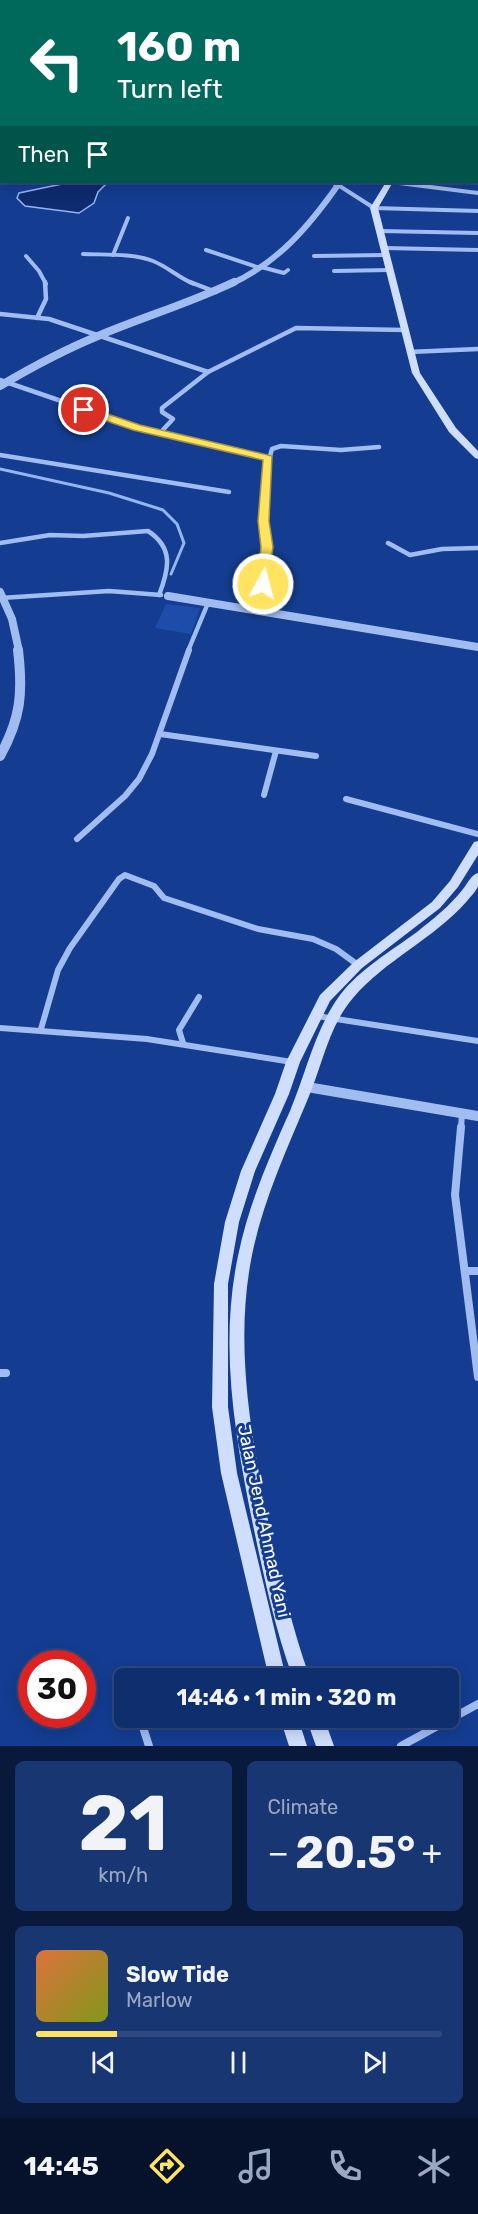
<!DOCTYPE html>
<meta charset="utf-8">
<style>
:root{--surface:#0f2e6d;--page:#183672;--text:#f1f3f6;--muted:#9ba8c2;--line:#2f4a80;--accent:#ffe361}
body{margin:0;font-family:Rubik,sans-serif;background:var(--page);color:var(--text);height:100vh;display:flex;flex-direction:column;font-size:22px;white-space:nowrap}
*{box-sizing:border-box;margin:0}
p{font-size:20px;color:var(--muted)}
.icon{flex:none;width:33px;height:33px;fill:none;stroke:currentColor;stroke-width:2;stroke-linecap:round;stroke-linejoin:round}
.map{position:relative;height:1746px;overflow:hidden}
.details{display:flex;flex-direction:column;gap:15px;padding:15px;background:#08193c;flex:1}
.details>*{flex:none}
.guide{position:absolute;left:0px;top:0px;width:478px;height:183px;box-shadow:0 3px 15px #0003,0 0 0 2px var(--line);background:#00695c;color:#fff;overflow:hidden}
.speed{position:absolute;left:18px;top:1650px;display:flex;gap:12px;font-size:30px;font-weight:700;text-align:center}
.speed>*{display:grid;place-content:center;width:78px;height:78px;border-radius:50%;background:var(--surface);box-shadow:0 3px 15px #0003,0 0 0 2px var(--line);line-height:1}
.speed .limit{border:9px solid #d22;background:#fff;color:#111}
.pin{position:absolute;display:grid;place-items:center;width:51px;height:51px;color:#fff;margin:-26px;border:3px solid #fff;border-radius:50%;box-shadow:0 2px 6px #0007}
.me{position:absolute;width:66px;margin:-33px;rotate:7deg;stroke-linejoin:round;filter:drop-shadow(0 0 4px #0008)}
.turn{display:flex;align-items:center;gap:21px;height:126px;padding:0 18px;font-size:27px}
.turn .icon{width:78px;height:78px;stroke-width:2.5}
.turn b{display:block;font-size:42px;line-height:51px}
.then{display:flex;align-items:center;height:57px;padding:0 18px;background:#0003;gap:12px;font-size:22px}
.big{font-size:45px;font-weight:700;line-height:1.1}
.details .tile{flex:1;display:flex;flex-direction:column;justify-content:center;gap:9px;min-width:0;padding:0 21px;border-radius:9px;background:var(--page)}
.details .dial{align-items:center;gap:0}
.dial b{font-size:78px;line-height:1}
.song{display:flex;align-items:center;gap:18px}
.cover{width:72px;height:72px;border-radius:9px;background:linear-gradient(135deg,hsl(20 70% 55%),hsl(70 70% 35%))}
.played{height:6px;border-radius:3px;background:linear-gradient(90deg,var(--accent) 20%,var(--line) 20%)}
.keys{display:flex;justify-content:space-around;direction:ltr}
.heat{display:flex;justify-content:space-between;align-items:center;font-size:33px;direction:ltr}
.details .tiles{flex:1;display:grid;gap:15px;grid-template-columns:1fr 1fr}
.tile:last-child{grid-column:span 2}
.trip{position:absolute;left:114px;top:1668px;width:345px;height:60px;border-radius:9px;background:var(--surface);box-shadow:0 3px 15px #0003,0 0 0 2px var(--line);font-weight:700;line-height:60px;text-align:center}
.dock{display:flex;height:96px;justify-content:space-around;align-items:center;background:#06122c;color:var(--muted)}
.dock .icon{width:42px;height:42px}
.dock .active{color:var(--accent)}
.dock b{font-size:27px;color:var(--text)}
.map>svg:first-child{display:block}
.green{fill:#1c4dab}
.water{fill:#0d2b6e;stroke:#93b5f4;stroke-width:1.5}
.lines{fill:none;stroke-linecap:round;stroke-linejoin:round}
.stream{stroke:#93b5f4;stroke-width:3}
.minor-far3{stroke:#a1bcf1;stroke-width:4}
.minor-far2{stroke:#a1bcf1;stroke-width:4.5}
.minor-far1{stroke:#a1bcf1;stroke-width:6}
.minor{stroke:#a1bcf1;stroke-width:8}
.tertiary-far2{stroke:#a1bcf1;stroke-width:6}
.tertiary-far1{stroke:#a1bcf1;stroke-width:8}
.tertiary{stroke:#a1bcf1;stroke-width:10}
.secondary{fill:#cfdefc;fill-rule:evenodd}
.route{fill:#ffe361;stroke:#a6943f;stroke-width:1.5}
.labels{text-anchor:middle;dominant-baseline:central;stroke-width:6;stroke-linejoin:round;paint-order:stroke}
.street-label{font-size:18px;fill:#fff;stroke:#143d91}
</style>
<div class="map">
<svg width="478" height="1746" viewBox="0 0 478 1746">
<rect width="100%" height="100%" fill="#143d91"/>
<polygon class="green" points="166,604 200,608 191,634 155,628"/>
<polygon class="water" points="66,182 108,182 98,192 94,203 79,213 25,206 17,198 19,193 62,184"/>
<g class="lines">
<polyline class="stream" points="0,469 109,493 163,510 177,524 184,543 171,574"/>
<g class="minor-far3">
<polyline points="391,182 478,193"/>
<polyline points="338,185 374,208 478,211"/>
<polyline points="380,231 478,233"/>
<polyline points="384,248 478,250"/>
<polyline points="206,250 260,268"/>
<path d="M83,254c22,1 49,-1 70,7 15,6 26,17 41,23"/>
<polyline points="113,255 128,218"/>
<polyline points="26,256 39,271 46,284"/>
<polyline points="314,256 385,255"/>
<polyline points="261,267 284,273 288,270"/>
<polyline points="334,271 389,270"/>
</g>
<g class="minor-far2">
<polyline points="190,282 216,292"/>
<polyline points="0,314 49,319 208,372 296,328 405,330"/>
<polyline points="37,318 46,299 45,282"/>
<polyline points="409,352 478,349"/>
<polyline points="0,380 137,427 269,459"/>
<polyline points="160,433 173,419 162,412 162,408 208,372"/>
<polyline points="0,455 229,492"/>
<path d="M0,543l50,-8 33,1 65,-5c26,17 21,38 11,64"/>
<polyline points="388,543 410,555 442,549 478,548"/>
<polyline points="1,598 109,591 161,595"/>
<path d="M253,611c8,-21 15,-41 14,-64 -1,-32 -5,-67 5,-98l9,-3 60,4 38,-3"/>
<polyline points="188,651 208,603"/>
</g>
<g class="minor-far1">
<polyline points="160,734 316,756"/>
<polyline points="264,795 276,751"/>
<polyline points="346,799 478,834"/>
<polyline points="77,839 125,796 139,779 152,754 189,650"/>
<polyline points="317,1016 478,1041"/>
<polyline points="0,1028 147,1039 292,1062"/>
<polyline points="41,1029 58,970 70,948 119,879 125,875 154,886 164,898 258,929 313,939 336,949 358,965"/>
<polyline points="183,1043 179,1030 199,997"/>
<polyline points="461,1128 462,1114"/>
</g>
<g class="minor">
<polyline points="461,1127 455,1195 478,1377"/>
<polyline points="465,1271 478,1271"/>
<polyline points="0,1373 6,1373"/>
<polyline points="140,1718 149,1746"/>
<polyline points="401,1746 478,1704"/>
</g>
<path class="tertiary-far2" d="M231,284c48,-22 78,-58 107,-99l-4,-3"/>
<g class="tertiary-far1">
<path d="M0,386c32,-19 64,-36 98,-50 45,-19 92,-33 136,-54"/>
<polyline points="0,592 12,619 19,651"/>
<polyline points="168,596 478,647"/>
</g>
<g class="tertiary">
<path d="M0,756c21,-38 23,-63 18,-106"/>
<polyline points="307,1087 478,1116"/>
</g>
<g class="secondary">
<polygon points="386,182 393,182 378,208 420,373 456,428 478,451 478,459 475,458 449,432 412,373 370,208"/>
<polygon points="478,841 478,855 458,887 440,908 362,968 330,1001 300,1062 289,1094 255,1171 239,1222 228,1284 228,1407 237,1473 286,1678 269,1678 221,1473 212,1407 214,1284 225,1222 241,1171 275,1094 286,1062 320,995 354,962 432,902 450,881 474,842"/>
<path d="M478,873c0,4 0,10 0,13 -2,6 -8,11 -11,15 -33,38 -82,59 -114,97 -25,29 -31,69 -46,103 -21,50 -44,100 -55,154 -18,90 -1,181 17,270 11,51 23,103 41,153h-17c-18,-49 -29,-101 -40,-153 -18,-89 -34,-179 -15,-269 10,-50 31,-98 52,-145 16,-38 25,-82 50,-116 20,-26 51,-44 77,-63 16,-13 33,-26 46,-43 5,-6 8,-14 15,-16z"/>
<polygon points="280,1718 298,1718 307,1746 289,1746"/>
<polygon points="306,1718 324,1718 334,1746 316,1746"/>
</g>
</g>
<polygon class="route" points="80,407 87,407 140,425 272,456 269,521 273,547 267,587 263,588 257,584 261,547 258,521 263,460 133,430 80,412"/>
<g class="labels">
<g class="street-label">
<text transform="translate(264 1521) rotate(78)">Jalan Jend Ahmad Yani</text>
</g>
</g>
</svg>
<div class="speed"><div class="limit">30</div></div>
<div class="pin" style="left:84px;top:410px;background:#d93025"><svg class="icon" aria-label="arrive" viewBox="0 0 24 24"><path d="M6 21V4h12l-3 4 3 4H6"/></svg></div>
<svg class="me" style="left:263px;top:584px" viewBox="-20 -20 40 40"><circle r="17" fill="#ffe361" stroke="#fff" stroke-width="3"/><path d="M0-11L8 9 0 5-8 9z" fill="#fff"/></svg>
<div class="trip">14:46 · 1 min · 320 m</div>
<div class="guide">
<div class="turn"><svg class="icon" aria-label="left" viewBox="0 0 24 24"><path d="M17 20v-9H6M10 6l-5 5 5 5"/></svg><div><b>160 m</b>Turn left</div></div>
<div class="then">Then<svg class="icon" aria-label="arrive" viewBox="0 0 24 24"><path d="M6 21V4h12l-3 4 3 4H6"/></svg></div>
</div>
</div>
<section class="details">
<div class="tiles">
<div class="tile dial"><b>21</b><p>km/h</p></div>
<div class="tile"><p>Climate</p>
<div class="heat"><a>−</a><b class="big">20.5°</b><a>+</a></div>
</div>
<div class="tile">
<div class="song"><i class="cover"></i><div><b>Slow Tide</b><p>Marlow</p></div></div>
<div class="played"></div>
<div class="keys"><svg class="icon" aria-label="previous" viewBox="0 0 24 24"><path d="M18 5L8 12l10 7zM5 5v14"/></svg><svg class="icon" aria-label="pause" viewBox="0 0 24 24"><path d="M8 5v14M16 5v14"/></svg><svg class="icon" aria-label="next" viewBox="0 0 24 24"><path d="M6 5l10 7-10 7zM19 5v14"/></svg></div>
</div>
</div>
</section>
<nav class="dock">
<b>14:45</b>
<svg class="icon active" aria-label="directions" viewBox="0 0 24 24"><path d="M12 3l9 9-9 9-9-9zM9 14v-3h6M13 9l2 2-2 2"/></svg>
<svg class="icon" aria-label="music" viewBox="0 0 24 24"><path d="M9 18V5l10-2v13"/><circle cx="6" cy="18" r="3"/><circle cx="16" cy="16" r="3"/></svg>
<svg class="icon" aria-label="phone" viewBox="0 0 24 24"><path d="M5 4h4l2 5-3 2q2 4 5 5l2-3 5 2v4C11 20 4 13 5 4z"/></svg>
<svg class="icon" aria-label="climate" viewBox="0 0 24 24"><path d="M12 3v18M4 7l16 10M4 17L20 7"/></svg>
</nav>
